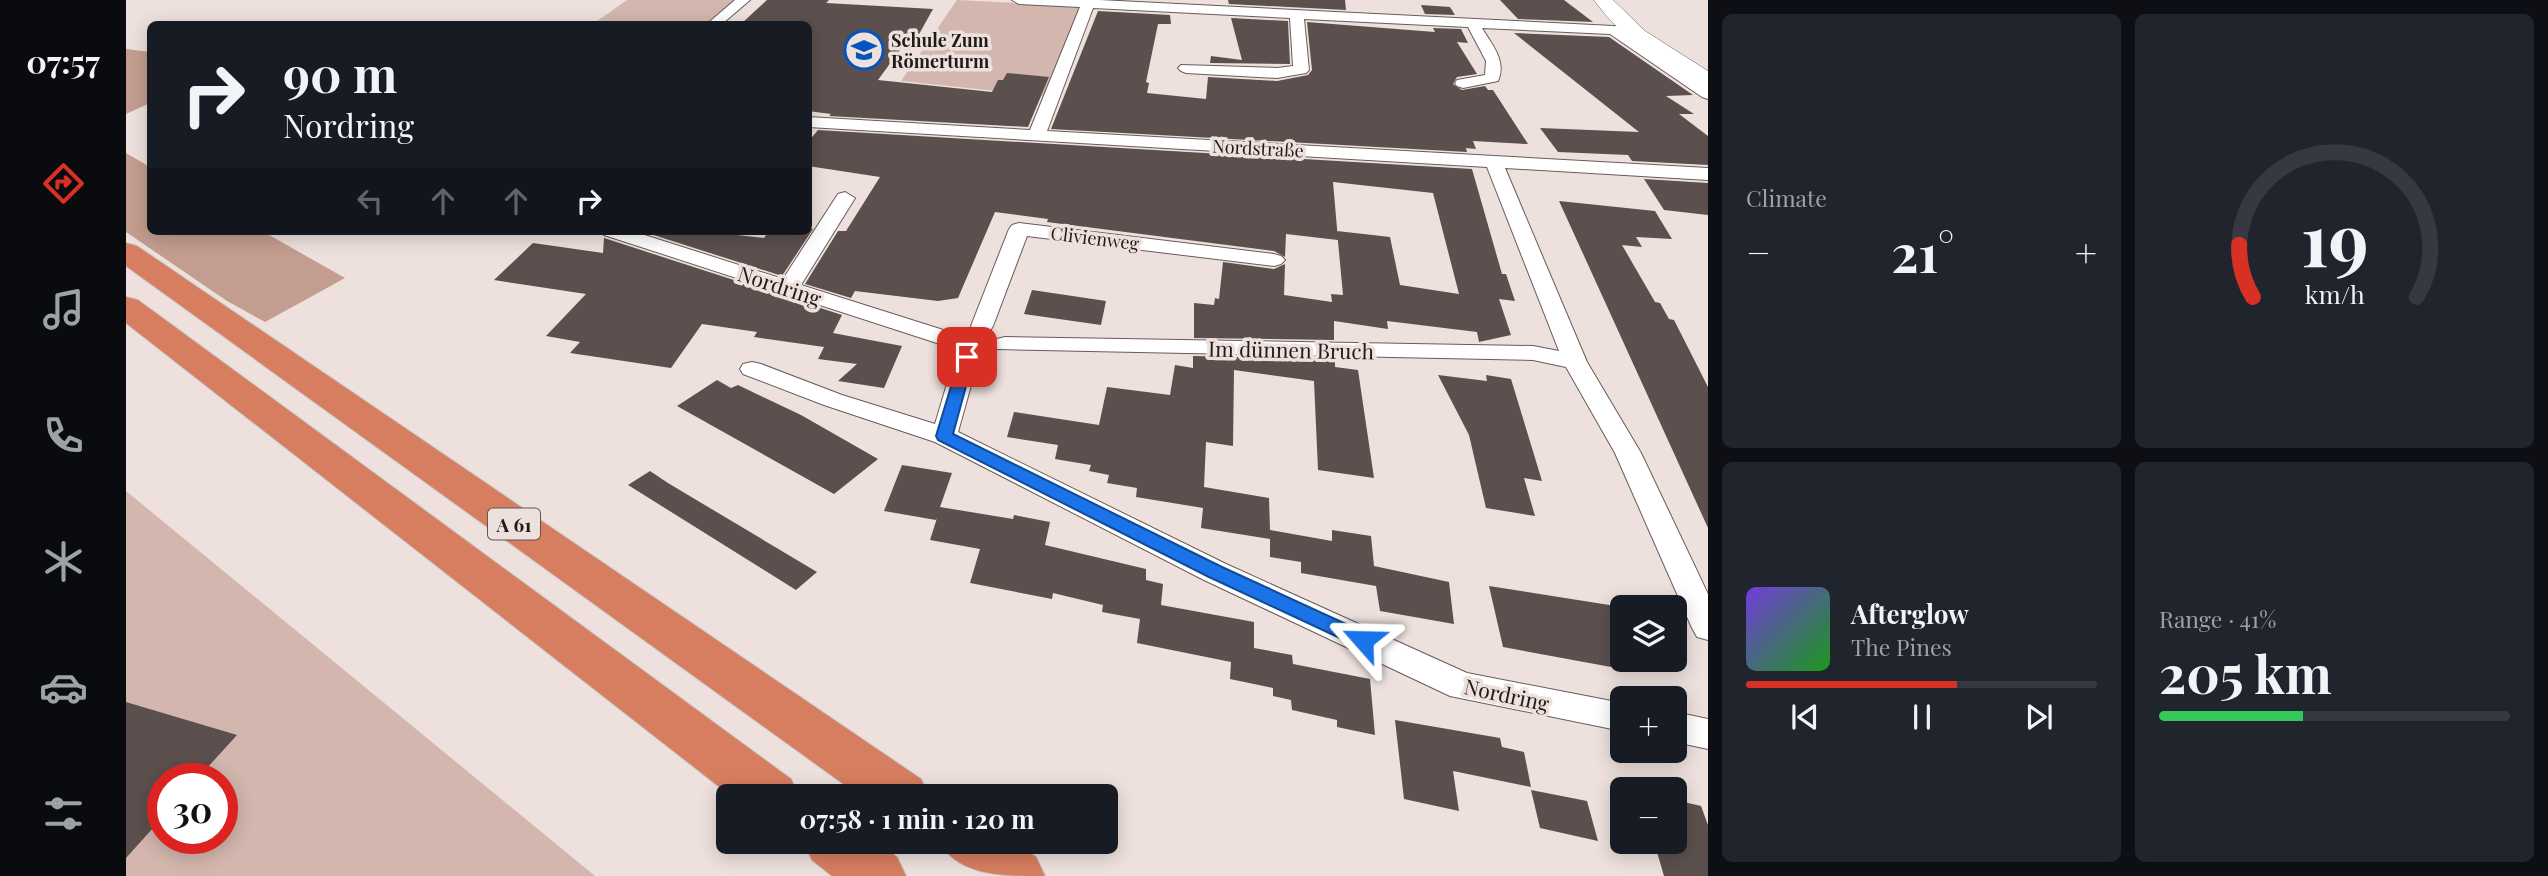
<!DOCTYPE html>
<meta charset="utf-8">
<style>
:root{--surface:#171b24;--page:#20242c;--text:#f1f3f6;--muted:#9ea1a6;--line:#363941;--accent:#d93025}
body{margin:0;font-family:"Playfair Display",serif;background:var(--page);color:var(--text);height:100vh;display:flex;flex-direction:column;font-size:26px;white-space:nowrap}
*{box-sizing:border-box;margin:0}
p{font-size:23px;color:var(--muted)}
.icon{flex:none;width:38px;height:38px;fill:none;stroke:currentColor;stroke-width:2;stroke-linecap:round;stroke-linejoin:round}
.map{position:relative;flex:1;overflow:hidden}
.sheet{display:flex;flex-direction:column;gap:14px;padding:14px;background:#0d0f14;width:840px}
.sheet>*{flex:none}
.banner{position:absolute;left:21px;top:21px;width:665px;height:214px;border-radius:10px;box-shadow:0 4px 18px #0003;background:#171b24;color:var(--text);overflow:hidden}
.fabs{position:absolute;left:1484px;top:595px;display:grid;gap:14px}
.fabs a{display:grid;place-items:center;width:77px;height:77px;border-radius:10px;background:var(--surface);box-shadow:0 4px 18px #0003;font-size:35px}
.speed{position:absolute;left:21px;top:763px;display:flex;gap:14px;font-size:35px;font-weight:700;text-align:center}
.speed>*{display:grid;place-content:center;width:91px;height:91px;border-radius:50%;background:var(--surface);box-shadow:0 4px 18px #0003;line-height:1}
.speed .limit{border:10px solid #d22;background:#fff;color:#111}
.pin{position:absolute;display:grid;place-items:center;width:60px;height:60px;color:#fff;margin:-30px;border-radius:14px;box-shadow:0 4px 10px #0006}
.me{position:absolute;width:77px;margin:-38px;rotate:295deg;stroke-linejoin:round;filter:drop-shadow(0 0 5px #0008)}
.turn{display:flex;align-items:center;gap:24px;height:147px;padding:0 21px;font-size:32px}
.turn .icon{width:91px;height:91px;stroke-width:2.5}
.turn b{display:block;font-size:49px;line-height:60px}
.lanes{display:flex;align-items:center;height:66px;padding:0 21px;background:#0003;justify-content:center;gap:35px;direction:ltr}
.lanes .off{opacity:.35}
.big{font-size:52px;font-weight:700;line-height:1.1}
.sheet .widget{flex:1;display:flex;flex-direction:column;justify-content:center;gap:10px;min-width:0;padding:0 24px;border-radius:10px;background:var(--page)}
.sheet .dial{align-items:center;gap:0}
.dial svg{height:182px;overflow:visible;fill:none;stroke:var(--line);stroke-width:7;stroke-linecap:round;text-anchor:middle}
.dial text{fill:var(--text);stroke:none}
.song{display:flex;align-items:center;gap:21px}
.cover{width:84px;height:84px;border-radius:10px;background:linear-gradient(135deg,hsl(260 70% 55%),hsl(120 70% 35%))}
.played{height:7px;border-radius:4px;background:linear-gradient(90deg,var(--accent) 60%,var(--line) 60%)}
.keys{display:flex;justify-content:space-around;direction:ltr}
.heat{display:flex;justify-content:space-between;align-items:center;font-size:38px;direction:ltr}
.charge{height:10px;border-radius:5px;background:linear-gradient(90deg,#34c759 41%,var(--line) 0)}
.sheet .tiles{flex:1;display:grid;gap:14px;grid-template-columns:repeat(2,1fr)}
.trip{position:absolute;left:590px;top:784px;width:402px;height:70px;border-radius:10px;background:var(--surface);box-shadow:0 4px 18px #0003;font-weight:700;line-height:70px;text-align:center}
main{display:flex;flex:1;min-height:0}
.dock{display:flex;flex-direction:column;width:126px;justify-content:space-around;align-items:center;background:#090b0e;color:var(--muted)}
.dock .icon{width:49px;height:49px}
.dock .active{color:var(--accent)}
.dock b{font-size:32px;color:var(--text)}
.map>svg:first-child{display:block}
.green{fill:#d3b7ae;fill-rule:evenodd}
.forest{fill:#c39d8f}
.building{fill:#5b504d}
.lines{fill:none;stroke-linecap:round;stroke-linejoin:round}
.street-casing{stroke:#675c59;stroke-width:2}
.secondary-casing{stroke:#675c59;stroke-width:1}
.highway-casing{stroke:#c5c4c3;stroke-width:2}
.street{fill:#fff;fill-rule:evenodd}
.secondary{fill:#fff;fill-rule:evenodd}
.highway{fill:#d77e60;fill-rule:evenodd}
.route{fill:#1a73e8;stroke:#114b97;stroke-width:2}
.labels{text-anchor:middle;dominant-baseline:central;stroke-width:7;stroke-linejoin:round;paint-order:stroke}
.far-poi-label{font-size:18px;font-weight:bold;fill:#1f1b19;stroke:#eee1dd;text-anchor:start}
.far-street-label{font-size:18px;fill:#1f1b19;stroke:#eee1dd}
.shield{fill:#eee1dd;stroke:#5d5654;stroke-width:2}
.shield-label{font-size:19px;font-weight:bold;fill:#1f1b19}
.street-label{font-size:21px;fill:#1f1b19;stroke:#eee1dd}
</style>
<main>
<nav class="dock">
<b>07:57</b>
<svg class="icon active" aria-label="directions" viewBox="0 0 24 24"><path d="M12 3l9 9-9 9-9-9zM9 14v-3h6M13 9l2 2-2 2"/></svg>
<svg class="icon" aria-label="music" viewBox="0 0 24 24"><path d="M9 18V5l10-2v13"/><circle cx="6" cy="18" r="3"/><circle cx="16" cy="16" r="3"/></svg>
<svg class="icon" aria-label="phone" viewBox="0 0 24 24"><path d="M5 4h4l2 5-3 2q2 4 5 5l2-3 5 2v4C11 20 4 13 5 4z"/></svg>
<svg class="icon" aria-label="climate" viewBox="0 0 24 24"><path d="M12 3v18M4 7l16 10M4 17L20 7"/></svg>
<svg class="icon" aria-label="car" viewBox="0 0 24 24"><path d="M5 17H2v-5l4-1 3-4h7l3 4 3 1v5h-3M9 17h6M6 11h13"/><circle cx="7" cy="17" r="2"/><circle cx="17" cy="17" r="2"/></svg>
<svg class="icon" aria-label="filters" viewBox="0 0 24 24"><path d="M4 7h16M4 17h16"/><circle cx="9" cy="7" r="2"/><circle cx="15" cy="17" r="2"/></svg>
</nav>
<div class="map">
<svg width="1582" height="876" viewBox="0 0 1582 876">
<rect width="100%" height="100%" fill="#eee1dd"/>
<g class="green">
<polygon points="501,0 609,0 579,24 467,24"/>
<polygon points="831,0 954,6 917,96 775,81"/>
<path d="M0,491l469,385h-469zM37,779h59v59h-59z"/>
</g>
<g class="forest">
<polygon points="0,49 24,52 24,103 0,114"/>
<polygon points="0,153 24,167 24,231 136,231 219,278 139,322 101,301 0,232"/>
</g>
<g class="building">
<polygon points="641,0 703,0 700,3 807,9 792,36 784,36 752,80 866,92 872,80 877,80 881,73 923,77 902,127 703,116 705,114 682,111 682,24 615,24"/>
<polygon points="1102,0 1219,0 1220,10 1103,4"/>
<polygon points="1374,0 1438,0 1467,22 1392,19"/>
<polygon points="1295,5 1324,7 1329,15 1299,14"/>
<polygon points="972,11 1044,15 1045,24 1032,24 1020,82 1023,83 1021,93 1080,99 1082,77 1151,81 1182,75 1186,70 1181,22 1309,32 1307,28 1335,29 1342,43 1331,42 1351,74 1331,77 1327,84 1336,90 1359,86 1362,90 1367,90 1402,144 1347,141 1350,149 1340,148 1341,152 925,129"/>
<polygon points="1105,18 1162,21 1164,64 1084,63 1085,56 1116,60"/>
<polygon points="1388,33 1483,37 1567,95 1540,96 1568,114 1553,114 1582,136 1582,165 1506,161 1502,155 1432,152 1414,128 1513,132"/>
<polygon points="692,130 1346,169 1376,274 1380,274 1389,301 1373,299 1385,335 1353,342 1351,332 1261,321 1262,329 1208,321 1208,340 1068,338 1068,303 1088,305 1089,298 1093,299 1097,262 1148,269 1159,264 1158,295 1206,302 1205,294 1217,295 1211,231 1264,237 1274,285 1333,294 1307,193 1207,182 1212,240 1160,234 1159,257 1148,251 921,222 922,219 869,212 832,298 812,301 729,291 725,298 679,284 712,231 720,231 754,177 682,166 682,142"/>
<polygon points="1518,179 1582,183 1582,215 1538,210"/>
<polygon points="1433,201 1529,211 1546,239 1510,237 1516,247 1496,245 1529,302 1534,303 1543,319 1548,320 1582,387 1582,528"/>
<polygon points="682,228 687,229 656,276 515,231 576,231 638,238 643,231 682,231"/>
<polygon points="478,238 716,315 707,333 776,346 758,388 712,381 731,364 692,359 698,347 628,337 631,332 576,324 545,368 444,353 454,342 420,336 460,294 368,280 407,243 477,253"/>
<polygon points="906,290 980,301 975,325 898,314"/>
<polygon points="1067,356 1209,359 1209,367 1232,370 1248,478 1192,470 1188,381 1108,370 1107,446 1080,442 1078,487 1143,498 1144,530 1206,541 1206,530 1245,536 1248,566 1323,582 1328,624 1254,611 1250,586 1175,573 1175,562 1144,557 1144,539 1075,528 1077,508 1010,497 1011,488 981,483 983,475 963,471 965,465 929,459 932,445 881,437 888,412 973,425 981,387 1044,395 1049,365 1067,368"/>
<polygon points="1312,375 1361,381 1360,375 1385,379 1416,481 1398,478 1409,516 1360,508 1343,435"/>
<polygon points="591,380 605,388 612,385 675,415 752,459 708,494 551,406"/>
<polygon points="776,465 826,473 814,507 887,519 888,515 924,522 919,545 1020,569 1020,580 1037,584 1035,605 1128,622 1128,648 1166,655 1167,664 1244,679 1249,735 1211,727 1211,720 1166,710 1165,700 1147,696 1147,688 1104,679 1105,662 1011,643 1014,619 976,612 977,605 927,593 926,599 844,583 854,549 804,540 811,518 810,520 758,511"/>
<polygon points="524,471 542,483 691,572 670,590 502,485"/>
<polygon points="1363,586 1496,607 1496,669 1377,647"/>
<polygon points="0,702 111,735 71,779 37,779 37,817 0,858"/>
<polygon points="1269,720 1374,738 1376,747 1398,752 1405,787 1327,771 1333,811 1278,799"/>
<polygon points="1405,790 1461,801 1472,841 1414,828"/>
<polygon points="1549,800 1575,806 1582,825 1582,876 1538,876 1528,842 1549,842"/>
</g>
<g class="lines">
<g class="street-casing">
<g id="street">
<polygon points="609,0 624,0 596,24 581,24"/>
<path d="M886,0h87l534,27 7,4 -9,4 77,52v12l-6,-2 -92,-63 -128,-6c10,17 25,33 16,53l-35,7 -6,-2 -2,-3 2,-3 28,-5 1,-14 -18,-34 -164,-8 5,51 -3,3 -29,5 -91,-5 -5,-2 -3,-3 3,-3 96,3 16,-2 -3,-48 -197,-10 -46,123 661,37v12l-203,-12 82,194 54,91 67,141v46l-11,-3 -5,-9 -77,-175 -49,-86 -33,-7 -536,-11 -4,-5 4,-5 8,-2 528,9 26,5 -72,-184 -679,-40v-10l222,13 50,-123 -61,-3z"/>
<polygon points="719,192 729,198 675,285 830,334 834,339 830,344 814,344 478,235 475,231 506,231 657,279 712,194"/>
<polygon points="893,223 1148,254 1155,256 1159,260 1155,264 1148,266 901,236 867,326 864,331 848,331 845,326 883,229 886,225"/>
<polygon points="841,350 849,352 853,357 832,432 1100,564 1341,673 1496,703 1496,731 1324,696 1078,580 809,442 698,405 617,374 614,369 617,364 626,362 635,364 716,395 809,424 829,357 833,352"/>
<polygon points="1549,712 1582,719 1582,749 1549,742"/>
</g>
</g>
<g class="secondary-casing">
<path id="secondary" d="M1468,0h19l32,31 63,40v17l-8,-2c-38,-26 -79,-47 -106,-86z"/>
</g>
<g class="highway-casing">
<g id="highway">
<polygon points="0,243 11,246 795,779 803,796 734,796 0,266"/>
<polygon points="0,297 12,300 665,779 673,796 605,796 0,323"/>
<polygon points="678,842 751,842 771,857 780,876 706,876 686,860"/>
<path d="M813,842h75l22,15 9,19c-45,0 -85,0 -106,-34z"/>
</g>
</g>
<use href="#street" class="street"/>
<use href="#secondary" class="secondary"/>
<use href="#highway" class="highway"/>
</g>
<polygon class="route" points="841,353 848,357 827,434 1096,567 1244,635 1247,640 1244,646 1237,648 1231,646 1083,577 812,440 810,436 834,357"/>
<defs>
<g id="school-ring" transform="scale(2.0125)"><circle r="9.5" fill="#eee1dd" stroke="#0354be" stroke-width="1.5"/><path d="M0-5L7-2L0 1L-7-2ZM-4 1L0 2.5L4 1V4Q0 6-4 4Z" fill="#0354be"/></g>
</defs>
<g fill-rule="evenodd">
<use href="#school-ring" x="738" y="50"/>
</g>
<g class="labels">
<g class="far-poi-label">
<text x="765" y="40">Schule Zum<tspan x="765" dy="21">Römerturm</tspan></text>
</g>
<g class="far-street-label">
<text transform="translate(1132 148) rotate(3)">Nordstraße</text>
<text transform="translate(969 238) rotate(7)">Clivienweg</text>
</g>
<rect class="shield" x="362" y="508.5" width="52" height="31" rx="5"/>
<g class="shield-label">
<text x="388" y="524">A 61</text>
</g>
<g class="street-label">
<text transform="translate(654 285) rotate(18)">Nordring</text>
<text transform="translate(1165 349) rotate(1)">Im dünnen Bruch</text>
<text transform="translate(1381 694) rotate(12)">Nordring</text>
</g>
</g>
</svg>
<div class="fabs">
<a><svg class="icon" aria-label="layers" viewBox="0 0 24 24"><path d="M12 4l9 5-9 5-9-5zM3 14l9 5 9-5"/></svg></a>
<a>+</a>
<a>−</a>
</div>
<div class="speed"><div class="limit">30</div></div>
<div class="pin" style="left:841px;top:357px;background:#d93025"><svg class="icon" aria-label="arrive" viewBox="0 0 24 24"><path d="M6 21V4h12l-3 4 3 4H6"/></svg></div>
<svg class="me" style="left:1237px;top:640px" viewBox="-20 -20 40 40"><path d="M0-17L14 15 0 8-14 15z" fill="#1a73e8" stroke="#fff" stroke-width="4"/></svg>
<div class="trip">07:58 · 1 min · 120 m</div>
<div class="banner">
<div class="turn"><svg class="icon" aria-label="right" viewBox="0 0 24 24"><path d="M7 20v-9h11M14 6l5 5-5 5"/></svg><div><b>90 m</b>Nordring</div></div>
<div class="lanes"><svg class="icon off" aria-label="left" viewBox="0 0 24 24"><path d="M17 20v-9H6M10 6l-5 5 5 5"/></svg><svg class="icon off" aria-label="ahead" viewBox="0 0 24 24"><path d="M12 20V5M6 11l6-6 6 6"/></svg><svg class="icon off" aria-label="ahead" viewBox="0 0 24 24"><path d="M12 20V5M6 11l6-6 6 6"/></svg><svg class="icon" aria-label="right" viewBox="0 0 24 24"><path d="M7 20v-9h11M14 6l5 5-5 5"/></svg></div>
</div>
</div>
<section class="sheet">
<div class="tiles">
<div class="widget"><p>Climate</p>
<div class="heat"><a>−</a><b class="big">21°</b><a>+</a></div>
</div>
<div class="widget dial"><svg viewBox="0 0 100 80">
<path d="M14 69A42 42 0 1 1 86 69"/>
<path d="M14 69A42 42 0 0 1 8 46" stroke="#d93025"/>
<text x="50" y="56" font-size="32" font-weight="700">19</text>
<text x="50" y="72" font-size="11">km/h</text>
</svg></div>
<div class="widget">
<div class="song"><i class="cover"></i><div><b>Afterglow</b><p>The Pines</p></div></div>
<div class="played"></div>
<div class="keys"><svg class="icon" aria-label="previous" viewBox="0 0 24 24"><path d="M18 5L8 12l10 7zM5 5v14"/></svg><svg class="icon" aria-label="pause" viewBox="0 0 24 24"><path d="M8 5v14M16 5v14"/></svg><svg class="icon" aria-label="next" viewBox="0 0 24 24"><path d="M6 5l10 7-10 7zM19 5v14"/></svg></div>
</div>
<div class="widget"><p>Range · 41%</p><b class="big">205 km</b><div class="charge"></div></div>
</div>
</section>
</main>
